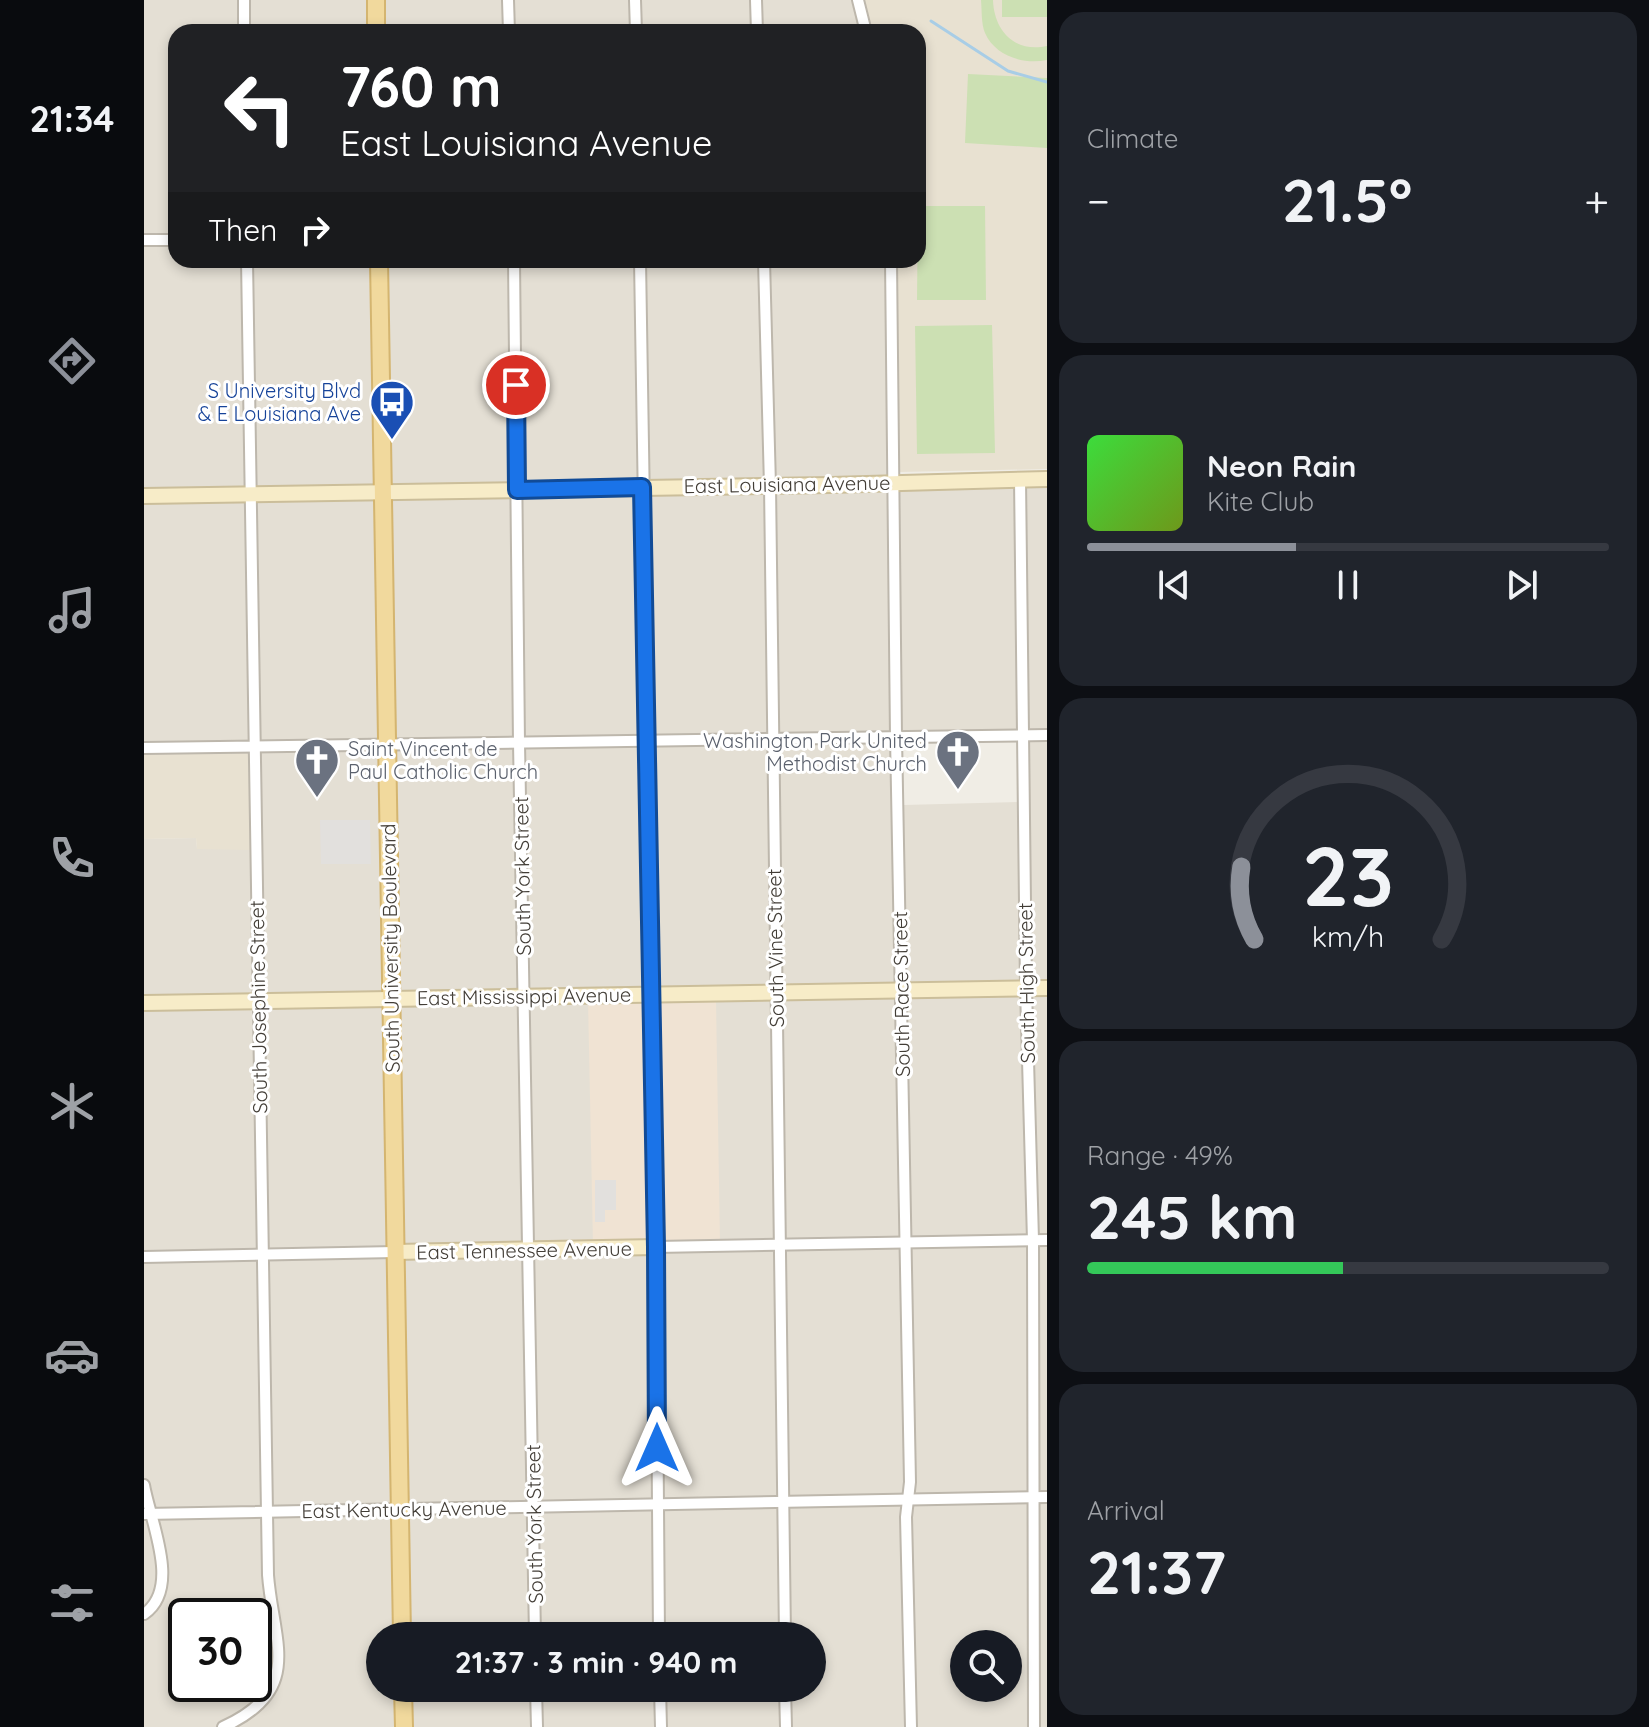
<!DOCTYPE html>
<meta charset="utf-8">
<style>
:root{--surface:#171b24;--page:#20242c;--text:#f1f3f6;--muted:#9ea1a6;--line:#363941;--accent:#8c9099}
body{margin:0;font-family:Quicksand,sans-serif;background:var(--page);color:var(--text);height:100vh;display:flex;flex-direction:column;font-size:30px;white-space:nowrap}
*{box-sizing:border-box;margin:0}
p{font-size:26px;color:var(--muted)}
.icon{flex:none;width:44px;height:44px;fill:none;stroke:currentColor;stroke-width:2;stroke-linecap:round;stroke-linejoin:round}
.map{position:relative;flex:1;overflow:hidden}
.side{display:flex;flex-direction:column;gap:12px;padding:12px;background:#0d0f14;width:602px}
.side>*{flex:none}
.top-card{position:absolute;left:24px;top:24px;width:758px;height:244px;border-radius:24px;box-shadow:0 4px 12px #0003;background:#202124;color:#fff;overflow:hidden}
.controls{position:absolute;left:806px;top:1630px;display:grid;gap:16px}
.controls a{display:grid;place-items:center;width:72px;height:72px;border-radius:50%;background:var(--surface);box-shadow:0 4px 12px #0003;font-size:40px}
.speed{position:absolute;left:24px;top:1598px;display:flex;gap:16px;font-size:40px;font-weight:700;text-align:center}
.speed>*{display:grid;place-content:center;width:104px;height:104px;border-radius:50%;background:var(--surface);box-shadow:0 4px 12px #0003;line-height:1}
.speed .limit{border:4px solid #111;border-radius:12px;background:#fff;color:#111}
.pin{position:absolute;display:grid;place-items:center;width:68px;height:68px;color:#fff;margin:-34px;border:4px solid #fff;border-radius:50%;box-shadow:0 2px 8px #0007}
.me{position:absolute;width:88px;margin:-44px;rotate:0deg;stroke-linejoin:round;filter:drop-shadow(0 0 6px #0008)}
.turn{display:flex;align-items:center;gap:28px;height:168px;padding:0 40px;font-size:36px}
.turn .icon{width:104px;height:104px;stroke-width:2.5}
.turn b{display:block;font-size:56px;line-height:68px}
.then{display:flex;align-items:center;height:76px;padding:0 40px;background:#0003;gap:16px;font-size:30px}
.big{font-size:60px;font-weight:700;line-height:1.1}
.side .tile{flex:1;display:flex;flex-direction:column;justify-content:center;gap:12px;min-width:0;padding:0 28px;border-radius:24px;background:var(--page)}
.side .dial{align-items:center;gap:0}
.dial svg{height:208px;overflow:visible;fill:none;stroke:var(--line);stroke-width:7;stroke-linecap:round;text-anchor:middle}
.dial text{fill:var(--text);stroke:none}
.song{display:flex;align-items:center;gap:24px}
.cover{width:96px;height:96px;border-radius:12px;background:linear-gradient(135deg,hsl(120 70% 55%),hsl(80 70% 35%))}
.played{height:8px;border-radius:4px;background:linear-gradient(90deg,var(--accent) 40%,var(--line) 40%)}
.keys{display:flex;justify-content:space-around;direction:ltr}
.heat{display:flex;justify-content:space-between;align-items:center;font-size:44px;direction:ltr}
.charge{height:12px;border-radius:6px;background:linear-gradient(90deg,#34c759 49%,var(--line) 0)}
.trip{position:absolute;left:222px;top:1622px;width:460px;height:80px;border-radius:40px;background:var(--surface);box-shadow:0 4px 12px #0003;font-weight:700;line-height:80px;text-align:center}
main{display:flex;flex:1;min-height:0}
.menu{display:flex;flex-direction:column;width:144px;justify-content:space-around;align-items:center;background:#090b0e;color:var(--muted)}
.menu .icon{width:56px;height:56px}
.menu .on{color:var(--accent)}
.menu b{font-size:36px;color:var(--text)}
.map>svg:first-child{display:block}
.residential{fill:#e4dfd4;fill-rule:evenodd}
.commercial{fill:#f0e3d3}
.education{fill:#e8e1d1}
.green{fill:#cce0b3}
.parking{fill:#e2e0dd}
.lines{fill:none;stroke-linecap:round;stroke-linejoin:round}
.stream{stroke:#a8cde6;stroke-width:3}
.street-casing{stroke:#bdb7ac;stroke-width:14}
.secondary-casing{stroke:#cbbe9a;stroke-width:18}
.primary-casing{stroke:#d4b570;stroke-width:20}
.street{stroke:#fff;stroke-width:10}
.secondary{stroke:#f7ecc8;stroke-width:14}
.primary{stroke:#f1d99d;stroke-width:16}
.route-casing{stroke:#114b97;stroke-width:20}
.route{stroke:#1a73e8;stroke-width:14}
.labels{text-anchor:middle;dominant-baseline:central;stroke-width:6;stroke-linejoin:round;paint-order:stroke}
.transit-label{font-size:20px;fill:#164399;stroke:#fff;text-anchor:end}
.street-label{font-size:20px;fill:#423d36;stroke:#fff}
.worship-label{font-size:20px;fill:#5b616d;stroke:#fff;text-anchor:end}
</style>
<main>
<nav class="menu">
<b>21:34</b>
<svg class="icon on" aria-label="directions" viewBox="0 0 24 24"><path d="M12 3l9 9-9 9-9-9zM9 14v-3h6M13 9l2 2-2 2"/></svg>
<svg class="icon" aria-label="music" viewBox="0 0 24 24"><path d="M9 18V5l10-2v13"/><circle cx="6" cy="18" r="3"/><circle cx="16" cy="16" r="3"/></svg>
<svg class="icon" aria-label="phone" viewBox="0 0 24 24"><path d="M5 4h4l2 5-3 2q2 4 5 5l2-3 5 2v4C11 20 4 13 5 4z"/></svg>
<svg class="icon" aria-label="climate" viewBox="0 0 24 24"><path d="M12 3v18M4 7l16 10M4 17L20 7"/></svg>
<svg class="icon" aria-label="car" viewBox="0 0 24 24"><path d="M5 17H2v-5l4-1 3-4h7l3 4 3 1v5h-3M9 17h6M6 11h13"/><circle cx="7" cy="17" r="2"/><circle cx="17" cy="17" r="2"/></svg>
<svg class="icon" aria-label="filters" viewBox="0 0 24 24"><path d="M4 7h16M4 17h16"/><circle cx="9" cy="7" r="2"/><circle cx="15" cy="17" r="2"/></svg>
</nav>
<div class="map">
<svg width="903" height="1727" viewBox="0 0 903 1727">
<rect width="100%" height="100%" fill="#f0ede5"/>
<path class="residential" d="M0,0h707l9,32h-684v228h711l1,229 159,-2v1240h-903v-888l52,-1 1,11h54l-2,-94 -105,-1zM875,741l1,61 -116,3 -1,-61zM42,1616h68v68h-68zM236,1636h432v52h-432zM820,1644h44v44h-44z"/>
<polygon class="commercial" points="444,1000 572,1000 576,1242 449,1245"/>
<g class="education">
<polygon points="720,0 903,0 903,469 755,472 752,260 774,260 774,32 729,32"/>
<polygon points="103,753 106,758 107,850 53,849 52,838 0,839 0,754"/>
</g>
<g class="green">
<path d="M837,0h12c1,31 22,53 54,46v14c-23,5 -52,-4 -62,-27 -4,-10 -3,-22 -4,-33z"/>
<rect x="858" y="0" width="45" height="17"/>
<polygon points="824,74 903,78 903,148 821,143"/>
<polygon points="774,206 841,206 842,300 773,300"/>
<polygon points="848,325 851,453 773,454 771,326"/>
</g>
<g class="parking">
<polygon points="176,820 226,820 227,864 177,864"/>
<polygon points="451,1180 472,1180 472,1210 461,1210 461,1222 451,1222"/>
</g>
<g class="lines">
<polyline class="stream" points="787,21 864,71 903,82"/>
<g class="street-casing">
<g id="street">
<polyline points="100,0 100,32"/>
<polyline points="364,0 365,32"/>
<polyline points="491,0 492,32"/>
<polyline points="612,0 613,32"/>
<polyline points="714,0 722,32"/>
<polyline points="0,240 32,240"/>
<polyline points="370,260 375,743 391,1636"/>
<polyline points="496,260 512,1247 515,1636"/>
<polyline points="620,260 626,486 641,1636"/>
<polyline points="747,260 752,737 766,1482 762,1517 767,1727"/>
<polyline points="876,479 882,988 889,1240 890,1727"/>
<polyline points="0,748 903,735"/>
<polyline points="512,1247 903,1240"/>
<polyline points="0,1257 251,1252"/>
<path d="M0,1485c6,36 38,103 0,129"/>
<polyline points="0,1514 903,1497"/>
<polyline points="392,1688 393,1727"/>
<polyline points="516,1688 517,1727"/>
<polyline points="641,1688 642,1727"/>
<path d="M79,1727c82,-37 50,-85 45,-152l-21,-1315"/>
</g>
</g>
<g class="secondary-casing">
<g id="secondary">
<polyline points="0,496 687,485 903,479"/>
<polyline points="0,1003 903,988"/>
<polyline points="251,1252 512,1247"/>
</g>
</g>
<g class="primary-casing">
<g id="primary">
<polyline points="232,0 232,32"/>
<polyline points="235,260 258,1636"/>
<polyline points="259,1688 260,1727"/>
</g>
</g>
<use href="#street" class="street"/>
<use href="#secondary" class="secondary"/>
<use href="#primary" class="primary"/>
</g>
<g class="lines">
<g class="route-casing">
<polyline id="route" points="372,385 373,490 498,487 512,1247 513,1448"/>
</g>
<use href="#route" class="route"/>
</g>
<defs>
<g id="bus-pin" transform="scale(2.3)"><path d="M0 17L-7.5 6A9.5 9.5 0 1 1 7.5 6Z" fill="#1a4fb4" stroke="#fff"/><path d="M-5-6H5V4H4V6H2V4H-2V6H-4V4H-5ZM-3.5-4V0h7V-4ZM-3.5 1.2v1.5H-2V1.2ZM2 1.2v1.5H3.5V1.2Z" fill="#fff"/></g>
<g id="church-pin" transform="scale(2.3)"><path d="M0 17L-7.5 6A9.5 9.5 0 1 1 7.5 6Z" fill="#6b7280" stroke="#fff"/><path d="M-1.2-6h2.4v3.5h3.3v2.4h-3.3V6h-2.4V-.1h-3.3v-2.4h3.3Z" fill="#fff"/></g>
</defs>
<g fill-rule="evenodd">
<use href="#bus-pin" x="248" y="402"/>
<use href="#church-pin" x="814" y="752"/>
<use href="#church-pin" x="173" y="760"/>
</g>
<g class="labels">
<g class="transit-label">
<text x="217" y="390">S University Blvd<tspan x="217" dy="23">&amp; E Louisiana Ave</tspan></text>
</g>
<g class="street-label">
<text transform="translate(643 484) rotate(-1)">East Louisiana Avenue</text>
<text transform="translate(378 876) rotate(-91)">South York Street</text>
<text transform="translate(246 948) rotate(-91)">South University Boulevard</text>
<text transform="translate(631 948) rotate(-91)">South Vine Street</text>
<text transform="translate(882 983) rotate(-91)">South High Street</text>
<text transform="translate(757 994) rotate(-91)">South Race Street</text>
<text transform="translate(380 996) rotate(-1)">East Mississippi Avenue</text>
<text transform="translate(114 1007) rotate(-91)">South Josephine Street</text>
<text transform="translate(380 1250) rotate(-1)">East Tennessee Avenue</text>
<text transform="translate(260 1509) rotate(-1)">East Kentucky Avenue</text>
<text transform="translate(390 1524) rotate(-91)">South York Street</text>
</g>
<g class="worship-label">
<text x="783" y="740">Washington Park United<tspan x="783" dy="23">Methodist Church</tspan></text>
<text x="204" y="748" text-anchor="start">Saint Vincent de<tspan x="204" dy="23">Paul Catholic Church</tspan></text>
</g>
</g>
</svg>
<div class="controls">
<a><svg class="icon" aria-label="search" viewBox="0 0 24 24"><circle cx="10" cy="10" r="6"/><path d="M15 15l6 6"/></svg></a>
</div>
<div class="speed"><div class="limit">30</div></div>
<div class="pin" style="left:372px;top:385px;background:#d93025"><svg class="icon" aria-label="arrive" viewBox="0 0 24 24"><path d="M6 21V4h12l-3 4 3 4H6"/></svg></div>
<svg class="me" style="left:513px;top:1448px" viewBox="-20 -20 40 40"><path d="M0-17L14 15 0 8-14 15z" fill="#1a73e8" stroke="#fff" stroke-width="4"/></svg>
<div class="trip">21:37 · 3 min · 940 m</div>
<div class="top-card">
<div class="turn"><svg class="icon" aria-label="left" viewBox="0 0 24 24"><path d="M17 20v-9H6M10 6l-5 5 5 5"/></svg><div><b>760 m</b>East Louisiana Avenue</div></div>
<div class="then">Then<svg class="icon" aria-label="right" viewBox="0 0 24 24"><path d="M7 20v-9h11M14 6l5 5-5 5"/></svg></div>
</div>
</div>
<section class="side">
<div class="tile"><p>Climate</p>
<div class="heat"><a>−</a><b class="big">21.5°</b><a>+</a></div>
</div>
<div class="tile">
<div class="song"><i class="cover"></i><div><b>Neon Rain</b><p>Kite Club</p></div></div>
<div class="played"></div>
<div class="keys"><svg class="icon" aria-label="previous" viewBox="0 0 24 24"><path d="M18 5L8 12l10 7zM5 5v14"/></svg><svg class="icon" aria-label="pause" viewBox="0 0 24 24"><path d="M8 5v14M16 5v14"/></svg><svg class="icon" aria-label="next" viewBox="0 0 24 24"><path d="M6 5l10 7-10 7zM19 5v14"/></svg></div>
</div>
<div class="tile dial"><svg viewBox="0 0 100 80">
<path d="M14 69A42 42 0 1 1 86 69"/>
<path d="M14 69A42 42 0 0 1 9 41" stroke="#8c9099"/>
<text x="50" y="56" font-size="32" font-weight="700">23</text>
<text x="50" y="72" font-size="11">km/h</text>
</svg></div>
<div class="tile"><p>Range · 49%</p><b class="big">245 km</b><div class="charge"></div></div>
<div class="tile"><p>Arrival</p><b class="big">21:37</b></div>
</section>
</main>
